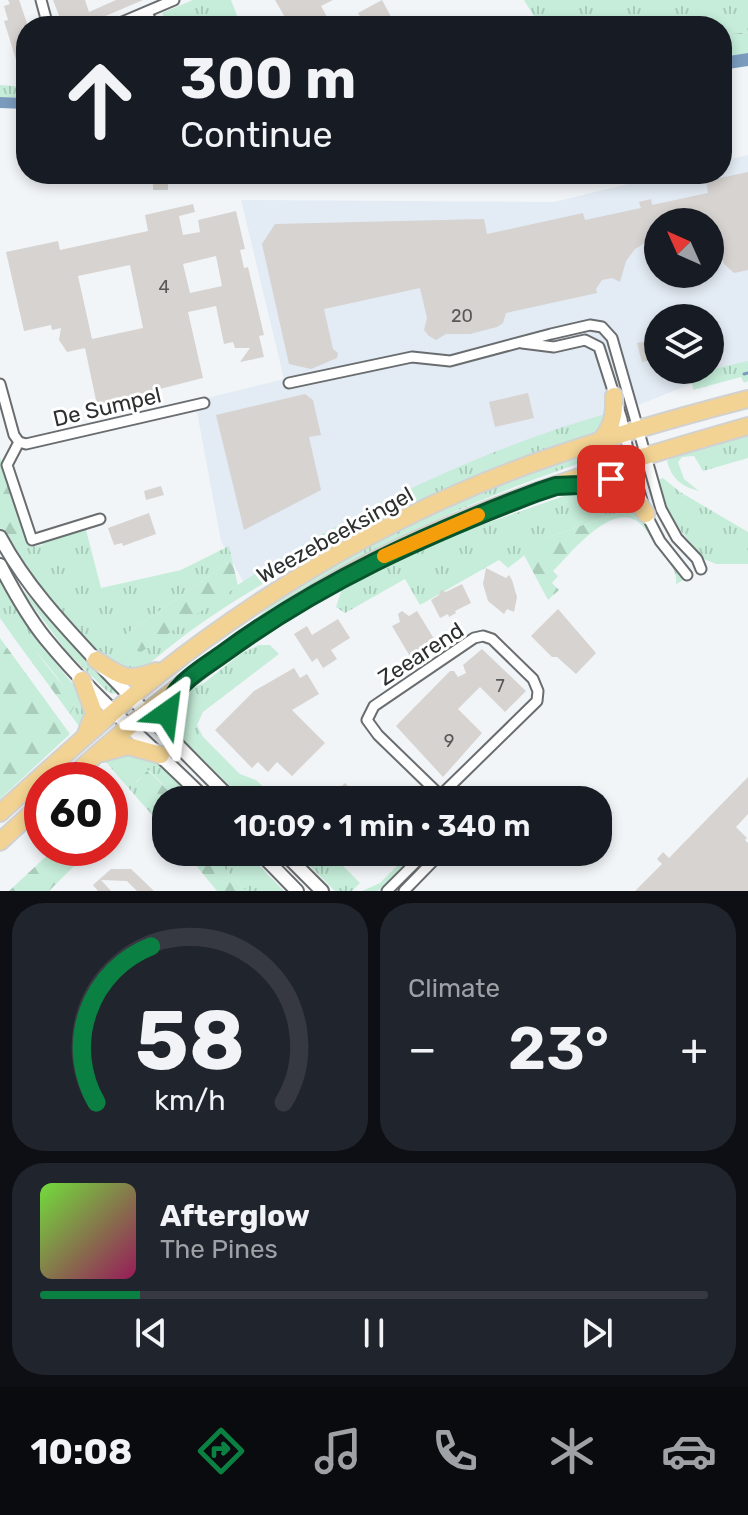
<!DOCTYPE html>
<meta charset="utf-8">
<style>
:root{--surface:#171b24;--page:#20242c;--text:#f1f3f6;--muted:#9ea1a6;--line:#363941;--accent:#0b8043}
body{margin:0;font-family:Rubik,sans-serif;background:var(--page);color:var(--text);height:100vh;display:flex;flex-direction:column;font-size:30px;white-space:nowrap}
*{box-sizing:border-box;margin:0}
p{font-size:26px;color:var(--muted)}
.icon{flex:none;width:44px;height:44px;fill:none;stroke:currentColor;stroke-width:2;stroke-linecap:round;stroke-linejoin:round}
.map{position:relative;height:891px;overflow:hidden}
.sheet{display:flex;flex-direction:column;gap:12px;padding:12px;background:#0d0f14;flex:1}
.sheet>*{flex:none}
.top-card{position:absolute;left:16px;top:16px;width:716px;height:168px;border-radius:32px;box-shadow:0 4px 12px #0003;background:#171b24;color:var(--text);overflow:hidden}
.needle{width:52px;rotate:315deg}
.fabs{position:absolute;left:644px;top:208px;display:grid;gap:16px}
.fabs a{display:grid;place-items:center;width:80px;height:80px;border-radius:50%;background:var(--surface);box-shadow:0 4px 12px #0003;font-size:40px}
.speed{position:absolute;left:24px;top:762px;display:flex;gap:16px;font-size:40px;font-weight:700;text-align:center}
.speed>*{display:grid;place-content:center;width:104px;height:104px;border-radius:50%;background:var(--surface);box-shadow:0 4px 12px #0003;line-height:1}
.speed .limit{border:12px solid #d22;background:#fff;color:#111}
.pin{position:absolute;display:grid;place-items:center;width:68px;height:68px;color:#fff;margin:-34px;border-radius:16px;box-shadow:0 4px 12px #0006}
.me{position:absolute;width:88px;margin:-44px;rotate:31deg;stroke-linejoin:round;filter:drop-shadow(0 0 6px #0008)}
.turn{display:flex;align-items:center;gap:28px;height:168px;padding:0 32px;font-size:36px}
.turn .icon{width:104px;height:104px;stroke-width:2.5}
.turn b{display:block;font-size:56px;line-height:68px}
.big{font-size:60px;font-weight:600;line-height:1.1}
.sheet .tile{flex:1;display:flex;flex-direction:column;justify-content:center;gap:12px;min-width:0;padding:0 28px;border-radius:32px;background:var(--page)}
.sheet .dial{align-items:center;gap:0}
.dial svg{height:208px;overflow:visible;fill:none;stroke:var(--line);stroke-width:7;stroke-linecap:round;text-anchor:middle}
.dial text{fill:var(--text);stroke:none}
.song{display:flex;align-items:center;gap:24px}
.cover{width:96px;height:96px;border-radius:12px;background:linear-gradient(135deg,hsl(100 70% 55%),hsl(330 70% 35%))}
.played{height:8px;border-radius:4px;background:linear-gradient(90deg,var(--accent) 15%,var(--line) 15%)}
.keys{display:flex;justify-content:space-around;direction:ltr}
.heat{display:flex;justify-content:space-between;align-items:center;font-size:44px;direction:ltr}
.sheet .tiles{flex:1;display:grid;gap:12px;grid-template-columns:1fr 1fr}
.tile:last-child{grid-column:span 2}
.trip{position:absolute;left:152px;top:786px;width:460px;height:80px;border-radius:32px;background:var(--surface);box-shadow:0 4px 12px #0003;font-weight:600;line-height:80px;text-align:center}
.menu{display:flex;height:128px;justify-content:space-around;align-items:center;background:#090b0e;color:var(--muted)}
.menu .icon{width:56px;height:56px}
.menu .current{color:var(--accent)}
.menu b{font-size:36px;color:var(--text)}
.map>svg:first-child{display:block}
.built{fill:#e3ebf4;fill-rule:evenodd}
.grass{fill:url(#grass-tufts)}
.forest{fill:url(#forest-firs)}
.water{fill:#7a9bbd}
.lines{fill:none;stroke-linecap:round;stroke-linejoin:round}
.stream{stroke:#7a9bbd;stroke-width:3}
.building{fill:#d6d3d0;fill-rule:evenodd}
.minor-casing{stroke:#6a6d6f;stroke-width:13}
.tertiary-casing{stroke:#6a6d6f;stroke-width:16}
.primary-casing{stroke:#d1d1d1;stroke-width:20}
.minor{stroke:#fff;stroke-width:9}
.tertiary{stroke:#fff;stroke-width:12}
.primary{stroke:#f2d393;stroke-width:16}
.route-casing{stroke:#07532c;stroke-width:20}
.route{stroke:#0b8043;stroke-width:14}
.slow{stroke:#f59e0b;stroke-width:14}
.labels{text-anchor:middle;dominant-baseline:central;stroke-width:6;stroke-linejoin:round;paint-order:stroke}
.number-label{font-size:18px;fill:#585858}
.street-label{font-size:22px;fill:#2e2f30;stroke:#fff}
</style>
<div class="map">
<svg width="748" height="891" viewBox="0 0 748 891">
<defs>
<pattern id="grass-tufts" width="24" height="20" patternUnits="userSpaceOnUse" patternTransform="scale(2)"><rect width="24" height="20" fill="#c5edd9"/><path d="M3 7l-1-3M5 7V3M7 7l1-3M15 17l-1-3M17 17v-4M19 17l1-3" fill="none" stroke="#acb"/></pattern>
<pattern id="forest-firs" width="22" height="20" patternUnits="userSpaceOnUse" patternTransform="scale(2)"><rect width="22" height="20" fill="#c5edd9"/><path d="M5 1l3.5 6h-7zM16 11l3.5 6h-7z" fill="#acb"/></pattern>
</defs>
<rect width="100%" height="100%" fill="#f2f5f8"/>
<path class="built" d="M748,155v213l-44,11 -119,47 -339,161 -25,-46 -26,-140 89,-22 -43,-179 313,2 115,-28h53v-13zM658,222h52v52h-52zM658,318h52v52h-52z"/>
<g class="grass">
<polygon points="193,0 231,0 241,26 168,26 162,13"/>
<polygon points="524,0 748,0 748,32 722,35 722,26 540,26"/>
<polygon points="0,85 26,87 26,98 0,97"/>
<polygon points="748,361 748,381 744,383 741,377 693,390 691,374"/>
<path d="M612,412l-16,23c-153,63 -330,124 -454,235 -41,9 -111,-93 -133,-125l17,-9 5,11 12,-2 -6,-9 47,-14 17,66 80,-18 48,-24 3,14 -110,77 25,11c134,-101 302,-190 465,-236z"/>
<path d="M748,432v26l-45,13 -9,-15 -12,1 -4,5 6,17 15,12c-18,-5 -27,-12 -32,-30l19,-11z"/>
<path d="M606,449l1,5c-88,29 -176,64 -258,110 -32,17 -62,38 -93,58l-1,-3 42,-35 114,-61 100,-44 81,-29z"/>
<polygon points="663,478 680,492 748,532 748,564 716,564 704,559 671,519 659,483 660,479"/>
<polygon points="595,485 615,486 636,507 548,537 508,568 499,560 420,605 405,579 345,613 336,607 344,583 414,549"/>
<path d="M0,578l15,29 26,38 45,55 1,18 -8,8 -9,-12 4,-7c-6,-20 -35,-53 -51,-69h-9l-14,-20z"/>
<polygon points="15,582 110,680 117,692 113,694 107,691 67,652"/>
<polygon points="259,645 270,645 279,654 203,712 197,725 203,737 240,774 256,780 277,800 244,800 175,732 173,706 181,693 204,683 242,653"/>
<polygon points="126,750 158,762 195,800 177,800 149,770 136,782 166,816 166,831 105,761"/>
<polygon points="209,852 246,852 284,891 246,891"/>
<polygon points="296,852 329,852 360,883 352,891 335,891"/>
<polygon points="411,852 418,852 378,891 362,891 380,883"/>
</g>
<g class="forest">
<polygon points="748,32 748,53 722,57 722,35"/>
<polygon points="0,457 26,536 9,545 0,530"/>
<path d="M636,507l12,22 35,46 -1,6 -6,3c2,-16 -10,-25 -19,-37 -6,-8 -11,-19 -19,-25 -26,-21 -68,32 -85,49l5,5 -6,7 7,7 -11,10 -24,-45 24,-18z"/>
<polygon points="232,560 238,586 141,652 135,650 122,637"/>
<polygon points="0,638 70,734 0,799"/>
<polygon points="14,638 23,638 30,644 71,696 74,707 70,714"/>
<polygon points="148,770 177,800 166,800 166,816 136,783"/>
<polygon points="55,848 92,848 49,891 9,891"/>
<polygon points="192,852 209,852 246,891 217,891 194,863"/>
</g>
<g class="water">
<polygon points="748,53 748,66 722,70 722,57"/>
<polygon points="0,97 26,98 26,109 0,108"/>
<polygon points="294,174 470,174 464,177 334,177"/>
</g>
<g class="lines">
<polyline class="stream" points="744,374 748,373"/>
</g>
<g class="building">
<polygon points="8,0 19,0 28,26 26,63 18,66 4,21 8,20 4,6 10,4"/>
<polygon points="53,0 85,0 89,12 116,0 143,0 96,20 74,26 63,26"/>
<polygon points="275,0 333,0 321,6 327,17 310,26 290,26"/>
<polygon points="382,0 396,26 376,26 374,23 368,26 350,26 362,20 358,13"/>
<polygon points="748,172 748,270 734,273 724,264 723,260 710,273 710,222 658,222 658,245 648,241 635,249 626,261 620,282 612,278 602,280 596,289 597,293 506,313 503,323 497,327 470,334 446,334 436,340 429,336 424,330 427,318 420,288 324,309 333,349 338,353 337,358 311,369 289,364 262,244 275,224 484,219 487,234 583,213 585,220 641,208 639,202 651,199 652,205 708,193 706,181"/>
<rect x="153" y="174" width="15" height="16"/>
<path d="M193,204l2,8 -16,4 4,19 17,-3 -2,-12 38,-9 9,38 -5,1 4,18 4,-1 16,68 -5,1 5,21 -24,5 10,-14h-15l-2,-6 -9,2 -8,-38 -28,6 15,66 -106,27 -12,-57 -18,4 -8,-12 2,-12 -9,2 -1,-5 -27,6 -18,-79 52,-11 2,9 88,-19 -3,-16zM216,256l6,30 -32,7 -7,-29zM130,265l13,63 -51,11 -14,-63z"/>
<polygon points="658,339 658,359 642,362 637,343"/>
<polygon points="528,393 534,418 495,427 489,402"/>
<polygon points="305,394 313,400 321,435 309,437 321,490 244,530 216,415"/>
<polygon points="161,486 164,495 146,500 144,491"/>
<polygon points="149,513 156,534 123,546 122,543 114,545 108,528"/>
<polygon points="486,568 506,578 509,575 512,580 517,597 514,612 507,609 504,614 488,601 483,584"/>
<polygon points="462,584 471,603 455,611 456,613 449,617 448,614 440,618 431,600 439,595 441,590 446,592"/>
<polygon points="558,609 596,653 576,674 557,657 552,657 531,636"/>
<polygon points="402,611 409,616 417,611 436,642 411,658 392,626 400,622 398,614"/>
<polygon points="338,619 350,638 331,650 337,659 323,668 317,658 312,662 294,634 307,626 312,635"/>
<polygon points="482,649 526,691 505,712 480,687 458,709 482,733 443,777 396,726 450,671 454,671 458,677 466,673 463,665"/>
<polygon points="294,668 300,678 307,674 319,694 292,710 325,743 292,776 277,762 268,772 258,762 252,768 215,730 254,691"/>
<polygon points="748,777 748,814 736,827 747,838 745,840 748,843 748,891 635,891 662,864 657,859 663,852 669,858"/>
<polygon points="345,783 356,794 356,800 327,800"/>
<polygon points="344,852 376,852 365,864 356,864"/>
<polygon points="111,869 131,869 154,891 137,891 127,881 101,880 111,891 98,891 93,885"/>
</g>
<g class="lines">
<g class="minor-casing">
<g id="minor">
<polyline points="41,0 48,26"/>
<polyline points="147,12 153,26"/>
<polyline points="113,26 174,0"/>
<polyline points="522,343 554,347 585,340 599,347 622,419 630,460 646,514 660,541 687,575"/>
<polyline points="289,383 412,357 450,361 551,334 590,325 602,327 612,338 661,509 677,538 697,559 701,569"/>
<polyline points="0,384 14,435 19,442"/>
<polyline points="19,442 26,444 204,403"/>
<polyline points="19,442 7,465 32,540 100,519"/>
<polyline points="441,795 537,701 538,691 533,679 492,639 483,636 474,638 374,706 367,720 378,735 445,800"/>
<polyline points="387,891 426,852"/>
<polyline points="404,891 442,852"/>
</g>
</g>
<g class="tertiary-casing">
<g id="tertiary">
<path d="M0,537c27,51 68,93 107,135 41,43 83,86 125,128"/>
<path d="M0,565c13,25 27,51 45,73 48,59 108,109 161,162"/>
<polyline points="259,852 297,891"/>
<polyline points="283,852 322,891"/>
</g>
</g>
<g class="primary-casing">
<g id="primary">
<path d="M599,442c13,-14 16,-27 15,-46"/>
<path d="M589,482c31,-9 41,9 57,32"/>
<path d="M96,660c25,16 30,23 60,11"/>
<polyline points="82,680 94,713 86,734"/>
<path d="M174,742c-6,-20 -10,-32 2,-51"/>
<polyline points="102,753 128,746 161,755"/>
<path d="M68,780c82,-75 170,-143 267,-199 128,-72 272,-115 413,-155"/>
<path d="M0,813c66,-59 131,-120 203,-172 102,-74 217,-138 336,-180 69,-24 139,-44 209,-62"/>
<polyline points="0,842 42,803"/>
</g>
</g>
<use href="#minor" class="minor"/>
<use href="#tertiary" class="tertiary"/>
<use href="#primary" class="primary"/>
</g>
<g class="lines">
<g class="route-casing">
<path id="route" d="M167,713c5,-29 35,-44 57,-60 97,-71 203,-119 314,-161l18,-6 23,-1 32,-6"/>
</g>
<use href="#route" class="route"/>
<polyline class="slow" points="384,556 478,515"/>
</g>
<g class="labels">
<g class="number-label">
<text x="164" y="287">4</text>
<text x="462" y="316">20</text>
<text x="500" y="686">7</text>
<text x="449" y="741">9</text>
</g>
<g class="street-label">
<text transform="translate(107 407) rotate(-13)">De Sumpel</text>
<text transform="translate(335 535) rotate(-29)">Weezebeeksingel</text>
<text transform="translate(421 654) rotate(-33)">Zeearend</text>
</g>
</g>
</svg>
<div class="fabs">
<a><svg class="needle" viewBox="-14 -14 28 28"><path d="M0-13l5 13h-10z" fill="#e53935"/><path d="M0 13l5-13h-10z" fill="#9ea1a6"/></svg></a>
<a><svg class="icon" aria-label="layers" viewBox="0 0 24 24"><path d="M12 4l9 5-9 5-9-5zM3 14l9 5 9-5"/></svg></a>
</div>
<div class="speed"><div class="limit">60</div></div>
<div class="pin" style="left:611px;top:479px;background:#d93025"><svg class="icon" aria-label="arrive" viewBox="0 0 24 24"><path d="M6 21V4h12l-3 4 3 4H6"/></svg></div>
<svg class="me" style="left:167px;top:713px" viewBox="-20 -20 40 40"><path d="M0-17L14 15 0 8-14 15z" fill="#0b8043" stroke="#fff" stroke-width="4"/></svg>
<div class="trip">10:09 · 1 min · 340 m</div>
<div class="top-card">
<div class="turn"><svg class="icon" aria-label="ahead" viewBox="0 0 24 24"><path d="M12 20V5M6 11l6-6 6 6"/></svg><div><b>300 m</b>Continue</div></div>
</div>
</div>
<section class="sheet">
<div class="tiles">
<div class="tile dial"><svg viewBox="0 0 100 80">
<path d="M14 69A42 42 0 1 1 86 69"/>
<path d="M14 69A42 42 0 0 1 35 9" stroke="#0b8043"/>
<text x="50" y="56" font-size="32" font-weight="700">58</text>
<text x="50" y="72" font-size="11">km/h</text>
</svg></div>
<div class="tile"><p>Climate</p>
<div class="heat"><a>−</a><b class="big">23°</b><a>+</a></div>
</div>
<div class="tile">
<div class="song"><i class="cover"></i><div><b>Afterglow</b><p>The Pines</p></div></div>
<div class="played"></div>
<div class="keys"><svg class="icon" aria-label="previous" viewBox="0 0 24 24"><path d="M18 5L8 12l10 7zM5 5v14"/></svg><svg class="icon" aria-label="pause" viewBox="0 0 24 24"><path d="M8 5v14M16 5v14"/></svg><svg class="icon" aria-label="next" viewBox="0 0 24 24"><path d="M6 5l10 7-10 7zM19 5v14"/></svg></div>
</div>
</div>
</section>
<nav class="menu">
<b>10:08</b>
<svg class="icon current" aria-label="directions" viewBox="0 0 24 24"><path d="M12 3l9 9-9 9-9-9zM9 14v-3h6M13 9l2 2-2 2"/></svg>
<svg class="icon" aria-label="music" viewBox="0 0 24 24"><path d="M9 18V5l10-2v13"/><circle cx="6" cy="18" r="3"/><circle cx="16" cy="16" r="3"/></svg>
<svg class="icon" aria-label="phone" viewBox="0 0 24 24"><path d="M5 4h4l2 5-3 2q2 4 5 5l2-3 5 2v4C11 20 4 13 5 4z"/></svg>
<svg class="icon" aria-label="climate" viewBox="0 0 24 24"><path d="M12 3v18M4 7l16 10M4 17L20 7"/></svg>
<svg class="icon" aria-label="car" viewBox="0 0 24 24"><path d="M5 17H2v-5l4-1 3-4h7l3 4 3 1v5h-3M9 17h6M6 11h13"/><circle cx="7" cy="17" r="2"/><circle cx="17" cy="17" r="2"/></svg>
</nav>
